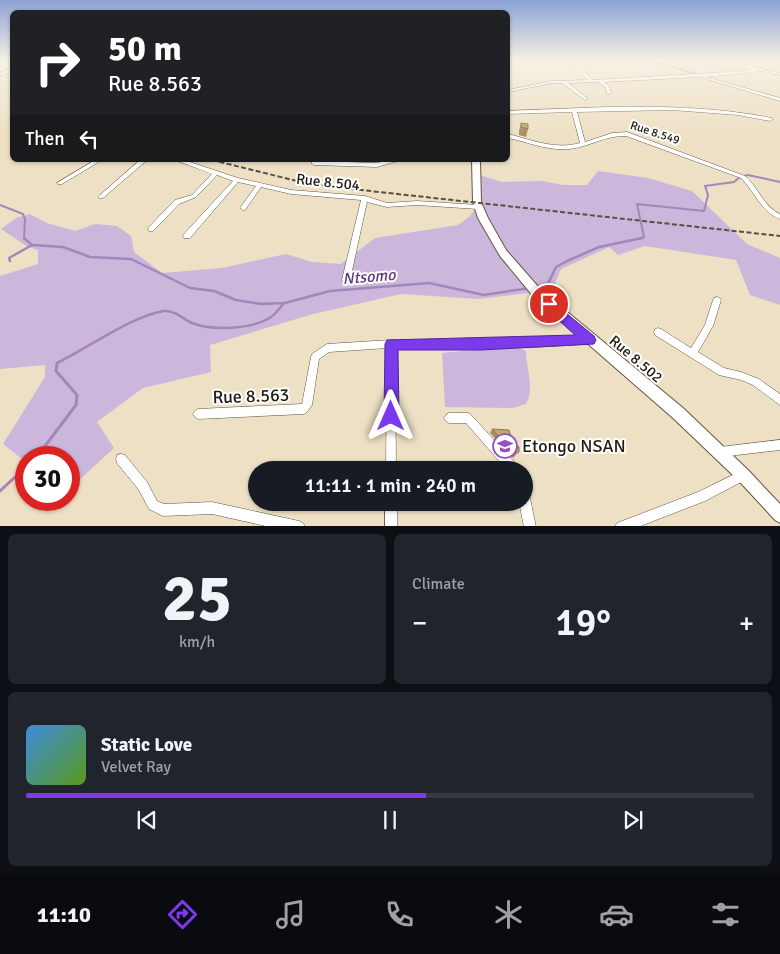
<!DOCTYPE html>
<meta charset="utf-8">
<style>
:root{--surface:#171b24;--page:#20242c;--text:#f1f3f6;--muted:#9ea1a6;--line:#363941;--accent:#7c3aed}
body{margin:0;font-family:Signika,sans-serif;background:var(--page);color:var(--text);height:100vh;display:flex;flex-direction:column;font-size:19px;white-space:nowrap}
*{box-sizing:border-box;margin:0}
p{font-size:16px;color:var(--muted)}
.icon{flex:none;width:28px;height:28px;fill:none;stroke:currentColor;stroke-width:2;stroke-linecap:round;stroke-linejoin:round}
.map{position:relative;height:526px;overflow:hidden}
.side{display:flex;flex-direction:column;gap:8px;padding:8px;background:#0d0f14;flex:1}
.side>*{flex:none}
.banner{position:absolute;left:10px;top:10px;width:500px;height:152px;border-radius:8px;box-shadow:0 1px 4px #0004;background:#202124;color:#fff;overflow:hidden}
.speed{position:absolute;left:15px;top:446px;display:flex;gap:10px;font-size:25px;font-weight:700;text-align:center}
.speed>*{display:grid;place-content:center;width:65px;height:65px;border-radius:50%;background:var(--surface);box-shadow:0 1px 4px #0004;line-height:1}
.speed .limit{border:8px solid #d22;background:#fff;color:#111}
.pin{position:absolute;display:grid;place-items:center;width:42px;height:42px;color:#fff;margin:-21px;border:2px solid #fff;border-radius:50%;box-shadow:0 1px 5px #0007}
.me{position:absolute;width:55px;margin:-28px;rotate:0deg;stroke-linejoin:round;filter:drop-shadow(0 0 4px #0008)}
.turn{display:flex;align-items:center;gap:18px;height:105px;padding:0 15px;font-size:22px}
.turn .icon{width:65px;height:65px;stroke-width:2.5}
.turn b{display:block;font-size:35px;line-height:42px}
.then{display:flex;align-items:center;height:48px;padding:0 15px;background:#0003;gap:10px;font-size:19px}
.big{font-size:38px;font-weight:600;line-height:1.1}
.side .tile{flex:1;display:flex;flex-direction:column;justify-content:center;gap:8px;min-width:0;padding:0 18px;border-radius:8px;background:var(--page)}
.side .dial{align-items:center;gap:0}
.dial b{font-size:65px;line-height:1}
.song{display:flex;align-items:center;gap:15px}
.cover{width:60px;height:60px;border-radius:8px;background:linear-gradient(135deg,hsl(210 70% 55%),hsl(90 70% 35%))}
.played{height:5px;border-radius:2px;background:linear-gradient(90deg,var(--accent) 55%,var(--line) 55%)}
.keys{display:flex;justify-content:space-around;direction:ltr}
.heat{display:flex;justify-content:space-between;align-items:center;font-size:28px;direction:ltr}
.side .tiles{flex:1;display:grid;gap:8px;grid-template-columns:1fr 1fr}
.tile:last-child{grid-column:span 2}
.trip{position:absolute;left:248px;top:461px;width:285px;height:50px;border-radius:25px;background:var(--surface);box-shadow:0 1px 4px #0004;font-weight:600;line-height:50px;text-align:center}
.dock{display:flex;height:80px;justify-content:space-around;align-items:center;background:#090b0e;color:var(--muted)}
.dock .icon{width:35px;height:35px}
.dock .on{color:var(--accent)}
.dock b{font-size:22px;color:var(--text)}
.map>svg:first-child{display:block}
.green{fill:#cab7db}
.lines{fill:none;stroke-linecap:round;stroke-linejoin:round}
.stream-far2{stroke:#a387bb;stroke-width:2}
.stream-far1{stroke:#a387bb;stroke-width:2.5}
.stream{stroke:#a387bb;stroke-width:3}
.minor-casing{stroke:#62573f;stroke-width:1}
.secondary-casing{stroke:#62573f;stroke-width:2}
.minor{fill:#fff;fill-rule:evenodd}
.secondary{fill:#fff;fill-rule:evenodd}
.rail{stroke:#585042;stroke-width:2;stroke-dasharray:5 2.5;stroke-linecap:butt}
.wall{fill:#a7905f}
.building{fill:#c2a86e;stroke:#88764d}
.route{fill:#7c3aed;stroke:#51269a}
.labels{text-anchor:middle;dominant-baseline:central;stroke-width:4;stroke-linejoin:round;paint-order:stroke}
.far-street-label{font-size:12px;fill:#211c12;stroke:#fff}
.street-label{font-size:15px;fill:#211c12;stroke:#fff}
.water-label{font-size:16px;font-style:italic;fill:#5e387a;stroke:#fff}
.near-street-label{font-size:18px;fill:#211c12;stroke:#fff}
.near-poi-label{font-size:18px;fill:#211c12;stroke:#fff;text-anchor:start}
</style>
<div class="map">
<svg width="780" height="527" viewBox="0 0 780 527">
<rect width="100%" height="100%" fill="#ede0c4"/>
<g class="green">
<polygon points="598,171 648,178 692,191 747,244 780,258 780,305 750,295 736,260 645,246 618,255 609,247 561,269 552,290 479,299 401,294 313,314 210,345 211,372 143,388 97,422 114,448 76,483 69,481 69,458 26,458 26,462 3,444 45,377 45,365 0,369 0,276 38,264 38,250 28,247 1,229 16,218 30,214 47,223 75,231 95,224 117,226 131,236 134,252 162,273 222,268 286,254 312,262 341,264 375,238 458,225 470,216 478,205 476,174 502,182 542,181 563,185 587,185"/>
<path d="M514,346l12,5c0,18 9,37 0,53l-13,4 -68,-1 -3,-54z"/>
</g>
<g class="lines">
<g class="stream-far2">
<polyline points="655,61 711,79"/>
<polyline points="0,205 23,214 25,219 24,239"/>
<polyline points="640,239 644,237 637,204 704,211 708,195 705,186 734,182 740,177 748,175 780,182"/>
</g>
<g class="stream-far1">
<polyline points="24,238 32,245 63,247 90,257 131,259 190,288 214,291 236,300 261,304 285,303 330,291 429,283 484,295 530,288"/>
<polyline points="10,261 9,258 32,245"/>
<polyline points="535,288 547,286 556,267 567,261 599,247 642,238"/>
<path d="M57,366v-3c29,-14 77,-48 107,-52 11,-1 19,8 28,12 20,8 57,6 76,-4 6,-3 11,-10 16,-16"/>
</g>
<g class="stream">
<polyline points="36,458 76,405 77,395 56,371 57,364"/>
<polyline points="0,491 26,467"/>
</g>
<g class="minor-casing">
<g id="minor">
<rect x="10" y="61" width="2" height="2"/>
<polygon points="569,61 574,61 593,80 727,72 698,61 704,61 733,72 751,70 740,61 745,61 752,67 780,73 780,75 757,70 755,72 706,77 780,98 780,101 700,77 604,82 609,86 611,93 609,94 607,93 605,87 598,82 568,83 587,98 587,99 585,100 562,83 552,83 508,92 508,90 552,81 588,80"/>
<polygon points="10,68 12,68 12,71 0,76 0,73"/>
<path d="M606,107c56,-1 111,0 166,11l1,1 -3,2 -32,-6 -66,-5 -95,2 8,30 27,-9 15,-1 118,44c13,11 19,31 35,38v5c-19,-7 -25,-27 -39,-41l-115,-42c-20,-1 -37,11 -57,13 -21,2 -41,-7 -61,-11v-4c24,6 47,16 72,9l-8,-31 -64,2v-3z"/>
<polygon points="95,160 102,160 62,184 58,184 57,183"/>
<polygon points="140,160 147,160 103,198 99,198 98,197 99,196"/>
<polygon points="175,160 184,160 238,178 291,190 365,196 387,203 417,201 478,205 481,207 478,209 417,205 387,207 367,202 350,280 349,282 343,282 342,280 361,200 291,194 261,187 245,210 243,210 240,208 256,186 238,182 190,238 184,238 183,236 184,234 233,181 217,175 196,197 179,204 153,231 149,231 148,229 149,227 175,200 192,195 212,174"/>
<polygon points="389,160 399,160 398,161 377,167 314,165 311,163 314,161 377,163"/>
<polygon points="717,297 720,298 721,300 713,326 698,352 724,368 741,372 759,379 780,394 780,405 753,385 741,380 719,375 655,335 654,332 655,329 658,328 661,329 691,348 705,325 713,300 714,298"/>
<polygon points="589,336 592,337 593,340 592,343 589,344 537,347 395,348 396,470 386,470 387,348 329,352 319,359 312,405 307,412 304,414 198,419 195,417 193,414 195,411 198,409 302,404 311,357 312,354 327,344 391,340 537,339"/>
<polygon points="449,413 468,413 471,415 518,466 519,470 507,470 466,423 449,423 446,421 444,418 446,415"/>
<polygon points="780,440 780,450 720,457 716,456 715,452 716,448 720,447"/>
<polygon points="121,454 125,455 147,482 157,501 164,504 212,502 299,521 303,523 305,527 270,527 212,514 163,516 149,509 139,490 117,463 116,459 117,455"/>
<polygon points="743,470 747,471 748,475 747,479 705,501 638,527 615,527 617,523 698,492"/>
<polygon points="524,493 528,494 530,498 536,527 524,527 519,502 524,502"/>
<rect x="385" y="502" width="12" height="25"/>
</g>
</g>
<g class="secondary-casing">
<polygon id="secondary" points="472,160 480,160 481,202 488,218 506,250 541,290 683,408 748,470 780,504 780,523 775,520 738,480 673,418 533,296 500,256 478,218 473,202"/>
</g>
<use href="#minor" class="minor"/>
<use href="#secondary" class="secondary"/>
<polyline class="rail" points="212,160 301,182 352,189 780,236"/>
</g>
<g class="wall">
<polygon points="521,123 528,129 526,137 519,135 519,131"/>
<polygon points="492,429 512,441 516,455 513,458 490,433"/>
</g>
<g class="building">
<polygon points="521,123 528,124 528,129 521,127"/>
<polygon points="492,429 509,430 512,441 519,447 519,452 515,454"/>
</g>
<linearGradient id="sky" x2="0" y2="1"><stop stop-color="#8ca2d6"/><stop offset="0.45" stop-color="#f7f1e4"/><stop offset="1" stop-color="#f7f1e4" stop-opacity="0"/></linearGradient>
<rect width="780" height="135" fill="url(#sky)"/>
<polygon class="route" points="549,299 594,336 596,340 594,344 481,350 398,350 399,416 396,421 391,423 386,421 384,416 385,344 387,340 575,335 545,308 543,304 545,301"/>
<defs>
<g id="school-ring" transform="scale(1.25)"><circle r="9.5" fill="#fff" stroke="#9450c4" stroke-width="1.5"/><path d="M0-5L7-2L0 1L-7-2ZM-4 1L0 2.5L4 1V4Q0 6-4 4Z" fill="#9450c4"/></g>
</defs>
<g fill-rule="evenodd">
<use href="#school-ring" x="505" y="446"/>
</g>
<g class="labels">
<g class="far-street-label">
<text transform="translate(655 133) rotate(18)">Rue 8.549</text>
</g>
<g class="street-label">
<text transform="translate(328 182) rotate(6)">Rue 8.504</text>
<text transform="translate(636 359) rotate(40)">Rue 8.502</text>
</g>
<g class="water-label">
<text transform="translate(369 277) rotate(-5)">Ntsomo</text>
</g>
<g class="near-street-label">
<text transform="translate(251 396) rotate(-2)">Rue 8.563</text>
</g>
<g class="near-poi-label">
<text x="522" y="446">Etongo NSAN</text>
</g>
</g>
</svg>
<div class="speed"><div class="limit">30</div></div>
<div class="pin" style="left:549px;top:304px;background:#d93025"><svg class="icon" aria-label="arrive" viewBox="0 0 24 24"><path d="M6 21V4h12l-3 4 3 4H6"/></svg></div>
<svg class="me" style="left:391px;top:416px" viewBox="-20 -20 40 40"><path d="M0-17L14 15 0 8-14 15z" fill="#7c3aed" stroke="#fff" stroke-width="4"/></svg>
<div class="trip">11:11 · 1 min · 240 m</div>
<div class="banner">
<div class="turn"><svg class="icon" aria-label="right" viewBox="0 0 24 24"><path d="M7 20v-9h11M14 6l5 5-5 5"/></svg><div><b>50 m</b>Rue 8.563</div></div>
<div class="then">Then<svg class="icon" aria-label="left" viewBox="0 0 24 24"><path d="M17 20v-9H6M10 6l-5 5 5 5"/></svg></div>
</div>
</div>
<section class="side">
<div class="tiles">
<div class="tile dial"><b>25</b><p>km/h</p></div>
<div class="tile"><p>Climate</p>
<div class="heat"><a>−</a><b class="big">19°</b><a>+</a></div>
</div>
<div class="tile">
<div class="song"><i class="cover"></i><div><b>Static Love</b><p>Velvet Ray</p></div></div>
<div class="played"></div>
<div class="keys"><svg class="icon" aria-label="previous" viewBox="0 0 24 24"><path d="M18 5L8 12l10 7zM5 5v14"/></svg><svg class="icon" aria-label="pause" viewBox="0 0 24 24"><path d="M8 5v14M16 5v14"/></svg><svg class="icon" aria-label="next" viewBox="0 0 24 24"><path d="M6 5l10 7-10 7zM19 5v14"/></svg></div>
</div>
</div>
</section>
<nav class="dock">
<b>11:10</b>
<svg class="icon on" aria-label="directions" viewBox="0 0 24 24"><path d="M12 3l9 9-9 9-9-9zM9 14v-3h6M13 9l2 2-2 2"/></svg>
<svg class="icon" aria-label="music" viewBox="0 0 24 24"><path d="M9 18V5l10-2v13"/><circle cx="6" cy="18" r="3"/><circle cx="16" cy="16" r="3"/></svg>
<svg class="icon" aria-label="phone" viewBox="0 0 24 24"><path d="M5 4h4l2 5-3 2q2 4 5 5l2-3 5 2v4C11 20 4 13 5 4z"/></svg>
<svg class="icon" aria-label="climate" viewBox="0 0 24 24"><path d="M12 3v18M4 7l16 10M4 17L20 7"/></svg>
<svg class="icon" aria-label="car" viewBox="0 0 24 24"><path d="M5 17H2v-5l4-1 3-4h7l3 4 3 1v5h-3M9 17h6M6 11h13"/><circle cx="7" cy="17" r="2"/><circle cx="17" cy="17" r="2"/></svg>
<svg class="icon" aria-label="filters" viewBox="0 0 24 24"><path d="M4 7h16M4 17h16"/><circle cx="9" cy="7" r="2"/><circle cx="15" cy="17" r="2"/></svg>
</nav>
